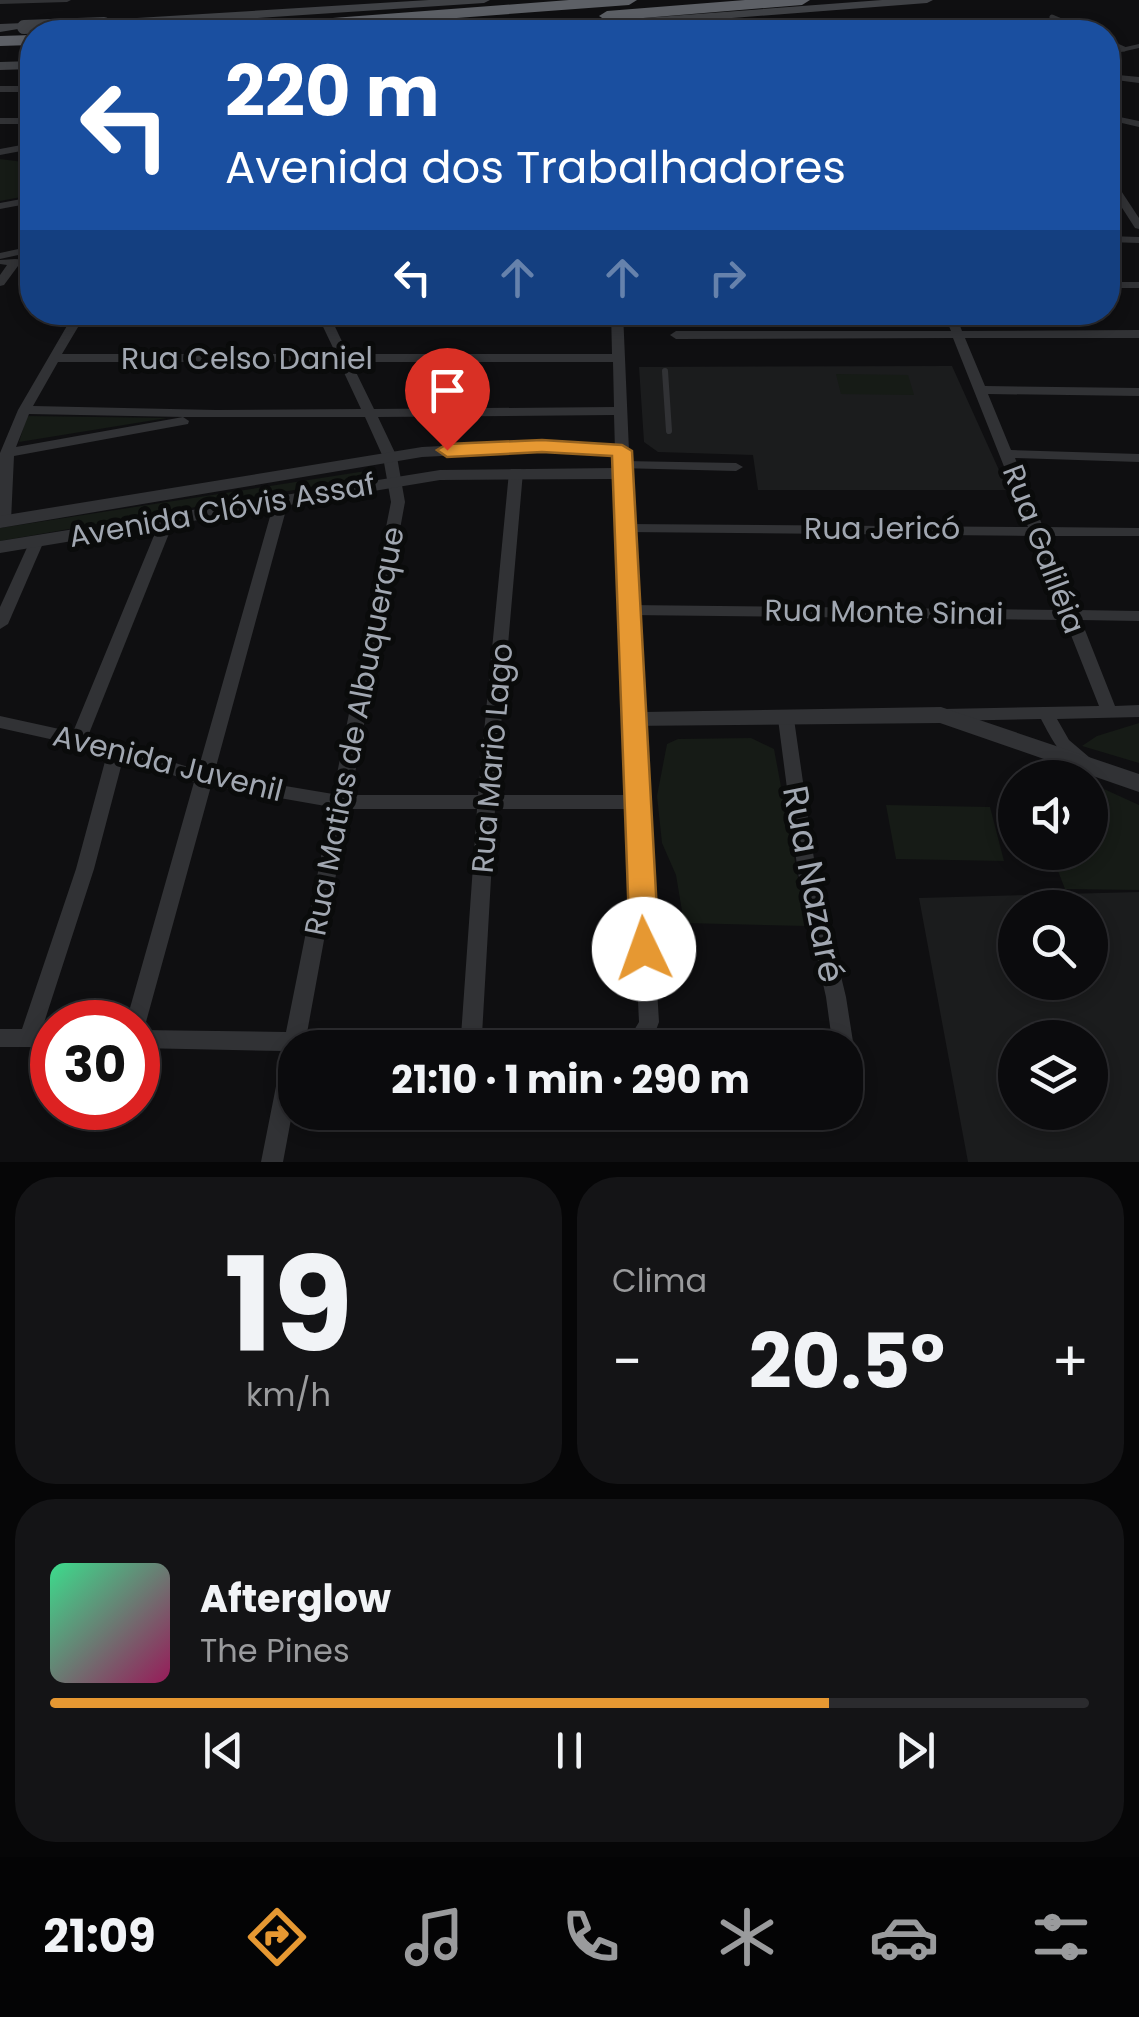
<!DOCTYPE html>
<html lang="pt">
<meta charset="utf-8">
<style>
:root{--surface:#0b0b0d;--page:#141416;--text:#f1f3f6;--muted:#9a9b9d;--line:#2b2b2e;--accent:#e69832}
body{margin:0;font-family:Poppins,sans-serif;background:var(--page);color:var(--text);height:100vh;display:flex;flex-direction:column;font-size:38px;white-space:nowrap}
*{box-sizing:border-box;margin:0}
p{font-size:32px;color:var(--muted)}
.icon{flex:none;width:55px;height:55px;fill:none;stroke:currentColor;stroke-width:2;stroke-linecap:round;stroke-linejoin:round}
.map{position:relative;height:1162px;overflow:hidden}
.sheet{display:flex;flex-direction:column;gap:15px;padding:15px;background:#060607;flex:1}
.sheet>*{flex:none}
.banner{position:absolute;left:20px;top:20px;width:1100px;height:305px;border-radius:40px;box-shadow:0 5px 15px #0003,0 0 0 2px var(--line);background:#1a4fa0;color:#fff;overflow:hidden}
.controls{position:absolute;left:998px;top:760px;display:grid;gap:20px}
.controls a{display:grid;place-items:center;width:110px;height:110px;border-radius:50%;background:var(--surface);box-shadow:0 5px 15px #0003,0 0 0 2px var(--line);font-size:50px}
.speed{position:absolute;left:30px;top:1000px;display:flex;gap:20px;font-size:50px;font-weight:700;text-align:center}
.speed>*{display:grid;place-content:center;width:130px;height:130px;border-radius:50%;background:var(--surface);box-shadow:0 5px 15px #0003,0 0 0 2px var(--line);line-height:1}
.speed .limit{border:15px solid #d22;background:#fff;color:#111}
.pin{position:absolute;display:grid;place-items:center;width:85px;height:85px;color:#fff;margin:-102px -42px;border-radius:50% 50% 50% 0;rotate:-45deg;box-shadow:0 0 10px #0007}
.pin .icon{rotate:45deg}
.me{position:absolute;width:110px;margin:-55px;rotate:357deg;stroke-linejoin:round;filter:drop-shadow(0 0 8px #0008)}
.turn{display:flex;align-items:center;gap:35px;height:210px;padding:0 40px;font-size:45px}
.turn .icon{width:130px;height:130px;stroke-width:2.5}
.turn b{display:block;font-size:70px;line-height:85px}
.lanes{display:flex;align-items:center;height:95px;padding:0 40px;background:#0003;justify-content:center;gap:50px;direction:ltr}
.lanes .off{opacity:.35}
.big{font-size:75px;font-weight:700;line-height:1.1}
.sheet .tile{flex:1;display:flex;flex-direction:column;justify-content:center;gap:15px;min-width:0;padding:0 35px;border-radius:40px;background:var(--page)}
.sheet .dial{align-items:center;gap:0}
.dial b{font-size:130px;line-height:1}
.song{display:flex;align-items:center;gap:30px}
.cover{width:120px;height:120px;border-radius:15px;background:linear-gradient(135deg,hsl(150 70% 55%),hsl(330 70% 35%))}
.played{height:10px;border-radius:5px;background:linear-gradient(90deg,var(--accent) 75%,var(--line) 75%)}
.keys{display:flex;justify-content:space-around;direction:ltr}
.heat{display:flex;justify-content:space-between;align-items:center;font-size:55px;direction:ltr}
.sheet .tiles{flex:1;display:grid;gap:15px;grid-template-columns:1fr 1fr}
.tile:last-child{grid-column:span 2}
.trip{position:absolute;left:278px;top:1030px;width:585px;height:100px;border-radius:40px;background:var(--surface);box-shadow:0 5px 15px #0003,0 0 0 2px var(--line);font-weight:700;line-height:100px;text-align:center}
.tabs{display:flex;height:160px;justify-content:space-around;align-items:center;background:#040405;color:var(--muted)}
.tabs .icon{width:70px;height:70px}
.tabs .selected{color:var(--accent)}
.tabs b{font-size:45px;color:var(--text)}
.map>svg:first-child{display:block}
.built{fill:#1b1c1d;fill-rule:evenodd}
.green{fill:#161b16}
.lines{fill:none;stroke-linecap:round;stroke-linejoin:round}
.service-far1{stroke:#313235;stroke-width:5}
.service{stroke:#313235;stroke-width:6}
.minor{fill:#313235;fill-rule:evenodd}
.tertiary{fill:#313235;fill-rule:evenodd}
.secondary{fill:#3f4145;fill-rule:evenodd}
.motorway{fill:#5d6066;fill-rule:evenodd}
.secondary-bridge{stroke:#3f4145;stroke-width:14}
.route{fill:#e69832;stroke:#966320;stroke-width:2.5}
.labels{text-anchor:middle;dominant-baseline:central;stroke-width:10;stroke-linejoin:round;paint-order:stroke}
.street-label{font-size:30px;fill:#a1a7b1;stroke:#0a0b0b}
.near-street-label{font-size:35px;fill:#a1a7b1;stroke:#0a0b0b}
</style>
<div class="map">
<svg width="1139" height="1162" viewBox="0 0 1139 1162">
<rect width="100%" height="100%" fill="#0f0f11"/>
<g class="built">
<polygon points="952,366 1008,490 758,490 753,455 658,452 644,442 639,367"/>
<path d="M1139,892v270h-171l-49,-264zM1015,908h75v74h-75zM1015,1038h75v74h-75z"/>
</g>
<g class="green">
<polygon points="0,159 32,163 32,195 0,201"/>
<polygon points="836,374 908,375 914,395 841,394"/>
<polygon points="27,416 167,418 19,442"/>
<polygon points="366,471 357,479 0,541 0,528"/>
<polygon points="1139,723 1139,763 1082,746 1097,736"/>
<polygon points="751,738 774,749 807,926 684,923 676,875 662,843 657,796 667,744 678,739"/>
<polygon points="1093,784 1139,805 1139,890 1065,889 1051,853 1090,852"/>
<polygon points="886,805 990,807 1004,861 896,859"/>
</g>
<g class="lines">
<g class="service-far1">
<polyline points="1052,17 1087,32"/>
<polyline points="1108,42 1124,49"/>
</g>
<polyline class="service" points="665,371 669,431"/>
<g class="minor">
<polygon points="0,0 71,0 67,2 0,4"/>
<polygon points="1139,44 1139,48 1108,55 1108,51"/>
<polygon points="1108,74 1139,77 1139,83 1108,79"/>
<rect x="0" y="86" width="32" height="6"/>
<polygon points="1108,108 1115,116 1139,121 1139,127 1109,120"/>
<rect x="0" y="118" width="32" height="6"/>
<polygon points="32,143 32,149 0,155 0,149"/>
<polygon points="1108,176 1112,177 1139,218 1139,229 1135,228 1108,186"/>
<polygon points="32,197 32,203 0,209 0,203"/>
<polygon points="1108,236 1139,237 1139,243 1108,242"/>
<polygon points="32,246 32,252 0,259 0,253"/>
<polygon points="15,259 32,260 32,266 18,266 4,285 0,286 0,275 7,265 0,264 0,260"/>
<rect x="1108" y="282" width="31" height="6"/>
<path d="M75,312h12l-25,42h274l-20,-42h12l20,42h264l-1,-42h12l6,139 -2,3 -5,1 -7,-4 -1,-36 -236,2 19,40 8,45 -54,293h127l31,-323 2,-3h10l2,3 -28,323h133l-3,-75 2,-4h12l2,4 18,302 -7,19 -8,7h-349v50l-12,64h-22l22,-111 -145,-3v-26h-12l68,-240 -71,-23 -29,110 -52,160h10v18h-52v-18h22l54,-160 31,-115 -30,-9 -77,-17v-12l73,16 87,-211 7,-4 5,1 2,3 -86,215 110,34 77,-271 7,-4 7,4 -75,275 119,20 58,-292 -8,-45 -18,-40h-182l6,4 -1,3 -174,32 -3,65 -2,3h-9v-71l18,-43zM58,362h281l22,47 -145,1 -183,-4zM351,362h262l1,45 -240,2zM29,414l154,3 -167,30zM211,786l120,21 -45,225 -147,-2 4,-2 3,-6zM348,809h129l-16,227 -154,-3zM495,809h134l10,213 -6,10 -151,3z"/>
<path d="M943,312h12l7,19 177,-1v8h-174l20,48 154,2v8l-151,-2 23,56 128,4v8l-124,-4 28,69 96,1v8h-93l31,74 62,1v10l-58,-1 34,86 24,-1v12l-82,2 12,21 27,23 -3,5c-26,3 -42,-30 -52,-49l-98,2 -6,-2 -2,-4 2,-4 6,-2 156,-3 -34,-86 -436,-5 -8,-5 8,-5 432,5 -29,-74 -406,-4 -7,-4 7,-4 402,3 -75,-189 -277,1 -6,-4 6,-4h275z"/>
<polygon points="623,461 736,463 743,467 736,471 618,468 616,465"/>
<polygon points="37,536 44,541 8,624 0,629 0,607 30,541"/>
<polygon points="786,713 792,715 794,719 816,873 846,997 854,1048 851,1055 845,1057 845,1048 833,1048 826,997 798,873 778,719 780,715"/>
</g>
<polygon class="tertiary" points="541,441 622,446 631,451 644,712 941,707 1139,774 1139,792 940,723 625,726 622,720 614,479 440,480 0,553 0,541 440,470 614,468 613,456 541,451 422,457 0,528 0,516 422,447"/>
<g class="secondary">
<polygon points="429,0 490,0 484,3 104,28 98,24 104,20"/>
<polygon points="882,0 933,0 927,3 552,32 505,32 511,28"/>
<polygon points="0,24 24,23 30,27 0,32"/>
<polygon points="32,61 32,69 0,70 0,62"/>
</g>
<g class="motorway">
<polygon points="569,0 637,0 629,5 270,32 206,32 214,27"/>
<polygon points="745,0 810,0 802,5 607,21 599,16 607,11"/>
<polygon points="32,35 32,45 0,46 0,36"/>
</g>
<polyline class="secondary-bridge" points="24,27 104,24"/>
</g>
<polygon class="route" points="542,440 622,445 632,451 659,949 655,958 644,961 634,958 630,949 612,456 542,452 447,457 437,450 447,444"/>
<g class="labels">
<g class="street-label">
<text x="247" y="358">Rua Celso Daniel</text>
<text transform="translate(222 510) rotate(-10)">Avenida Clóvis Assaf</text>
<text x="882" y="528">Rua Jericó</text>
<text transform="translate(1044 549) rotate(69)">Rua Galiléia</text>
<text transform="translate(884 612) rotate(1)">Rua Monte Sinai</text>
<text transform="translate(354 731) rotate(-79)">Rua Matias de Albuquerque</text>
<text transform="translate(492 758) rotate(-85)">Rua Mario Lago</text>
<text transform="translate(168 763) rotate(14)">Avenida Juvenil</text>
</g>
<g class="near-street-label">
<text transform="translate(814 884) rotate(79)">Rua Nazaré</text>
</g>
</g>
</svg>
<div class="controls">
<a><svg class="icon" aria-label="sound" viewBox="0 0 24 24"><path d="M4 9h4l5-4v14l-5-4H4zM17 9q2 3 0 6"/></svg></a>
<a><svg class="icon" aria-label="search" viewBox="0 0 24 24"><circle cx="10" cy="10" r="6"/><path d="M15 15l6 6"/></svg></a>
<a><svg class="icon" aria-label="layers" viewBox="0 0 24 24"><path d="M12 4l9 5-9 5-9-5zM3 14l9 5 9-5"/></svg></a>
</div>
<div class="speed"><div class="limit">30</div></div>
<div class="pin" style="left:447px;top:450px;background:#d93025"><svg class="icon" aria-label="arrive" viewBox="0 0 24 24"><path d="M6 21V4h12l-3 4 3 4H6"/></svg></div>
<svg class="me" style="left:644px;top:949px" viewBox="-20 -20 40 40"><circle r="19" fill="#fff"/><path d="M0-13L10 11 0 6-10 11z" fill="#e69832"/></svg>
<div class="trip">21:10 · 1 min · 290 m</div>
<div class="banner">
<div class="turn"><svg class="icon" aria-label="left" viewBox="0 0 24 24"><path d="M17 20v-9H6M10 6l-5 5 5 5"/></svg><div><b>220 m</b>Avenida dos Trabalhadores</div></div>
<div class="lanes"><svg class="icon" aria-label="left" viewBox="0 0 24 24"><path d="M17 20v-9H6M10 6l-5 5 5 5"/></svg><svg class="icon off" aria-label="ahead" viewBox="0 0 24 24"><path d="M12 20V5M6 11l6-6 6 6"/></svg><svg class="icon off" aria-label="ahead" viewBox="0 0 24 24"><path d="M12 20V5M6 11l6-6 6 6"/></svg><svg class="icon off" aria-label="right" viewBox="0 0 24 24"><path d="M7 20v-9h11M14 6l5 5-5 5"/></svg></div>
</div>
</div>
<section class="sheet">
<div class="tiles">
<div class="tile dial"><b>19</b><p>km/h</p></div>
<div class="tile"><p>Clima</p>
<div class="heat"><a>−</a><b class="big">20.5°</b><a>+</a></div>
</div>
<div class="tile">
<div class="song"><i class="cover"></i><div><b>Afterglow</b><p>The Pines</p></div></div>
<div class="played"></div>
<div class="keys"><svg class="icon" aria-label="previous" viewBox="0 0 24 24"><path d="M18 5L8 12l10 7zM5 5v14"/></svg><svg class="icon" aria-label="pause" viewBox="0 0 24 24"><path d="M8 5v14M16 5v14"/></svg><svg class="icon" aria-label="next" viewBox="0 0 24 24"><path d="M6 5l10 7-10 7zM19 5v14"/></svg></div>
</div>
</div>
</section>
<nav class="tabs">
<b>21:09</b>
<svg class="icon selected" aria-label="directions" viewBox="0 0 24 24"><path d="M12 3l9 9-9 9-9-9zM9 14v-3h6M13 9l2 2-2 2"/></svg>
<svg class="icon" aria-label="music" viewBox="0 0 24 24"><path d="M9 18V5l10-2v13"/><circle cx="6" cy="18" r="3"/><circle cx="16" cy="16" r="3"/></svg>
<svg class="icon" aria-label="phone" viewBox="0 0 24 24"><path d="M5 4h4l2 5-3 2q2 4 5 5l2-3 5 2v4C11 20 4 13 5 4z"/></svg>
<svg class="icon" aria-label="climate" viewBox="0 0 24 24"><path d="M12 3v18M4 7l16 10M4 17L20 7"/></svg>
<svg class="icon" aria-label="car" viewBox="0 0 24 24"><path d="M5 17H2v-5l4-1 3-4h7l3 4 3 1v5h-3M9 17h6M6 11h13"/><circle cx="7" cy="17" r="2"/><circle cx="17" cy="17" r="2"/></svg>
<svg class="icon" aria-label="filters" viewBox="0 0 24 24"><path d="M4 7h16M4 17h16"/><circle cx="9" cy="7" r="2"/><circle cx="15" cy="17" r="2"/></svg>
</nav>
